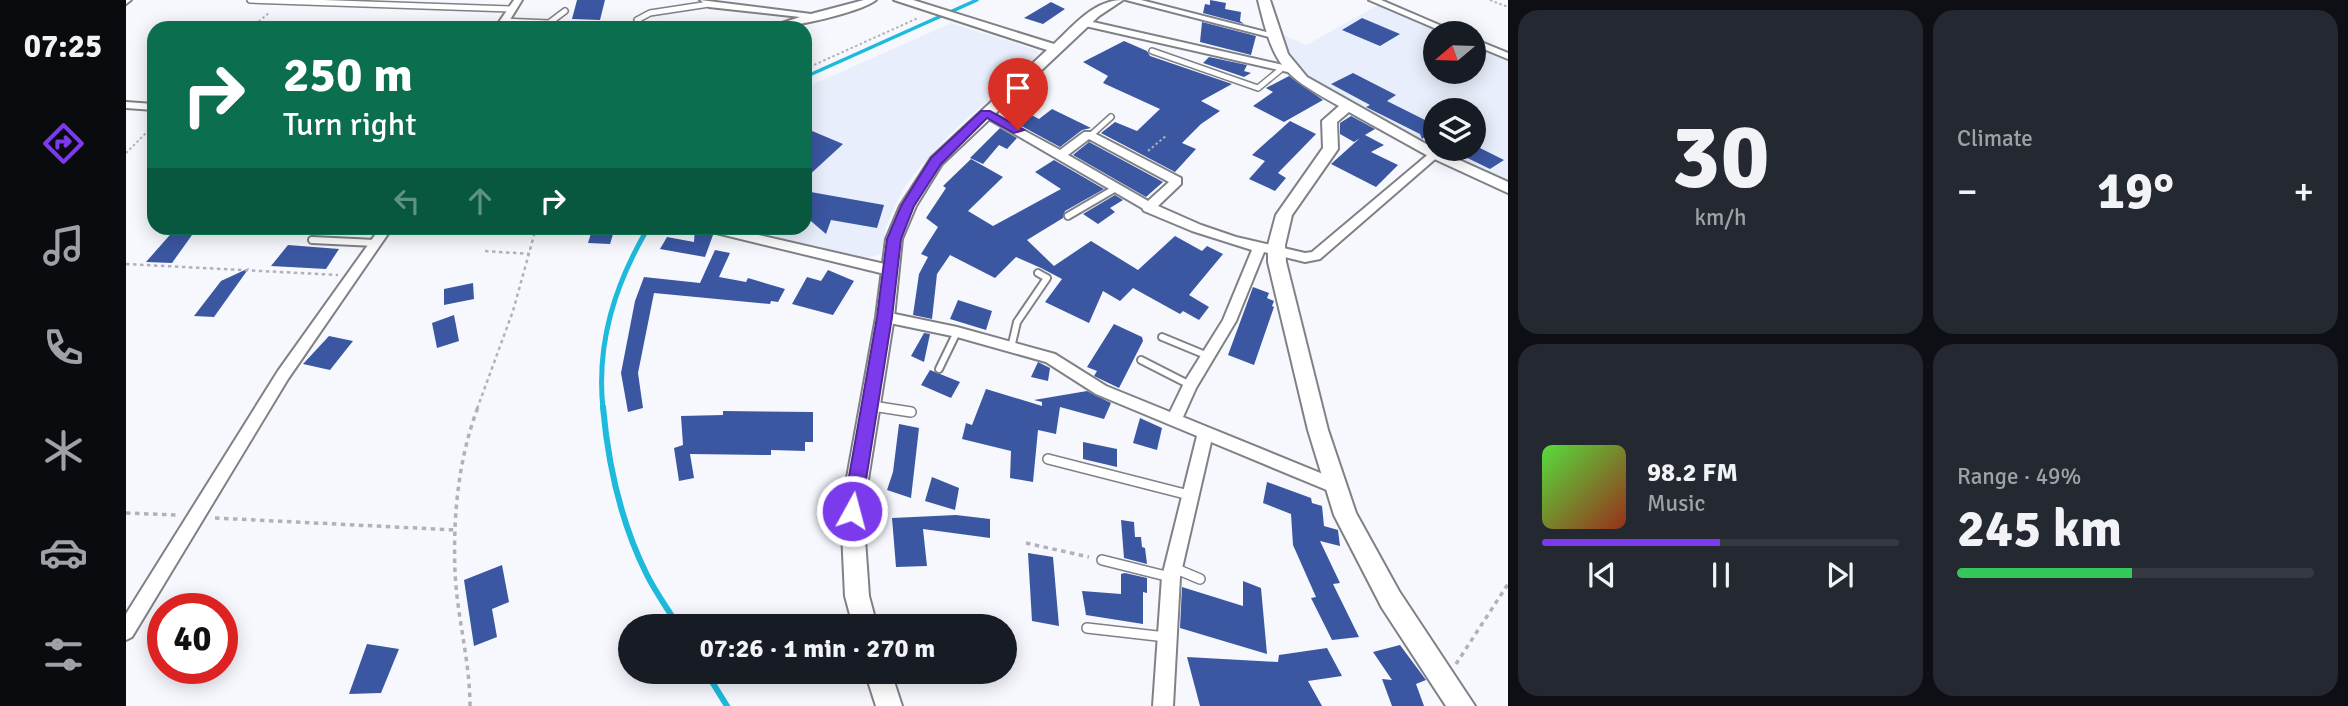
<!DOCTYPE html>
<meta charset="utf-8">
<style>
:root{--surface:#171b24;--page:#242831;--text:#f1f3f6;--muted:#9ea1a6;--line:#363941;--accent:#7c3aed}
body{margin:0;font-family:Signika,sans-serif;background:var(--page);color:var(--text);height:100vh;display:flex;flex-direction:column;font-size:26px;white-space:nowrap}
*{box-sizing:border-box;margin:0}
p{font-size:23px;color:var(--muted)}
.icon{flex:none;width:38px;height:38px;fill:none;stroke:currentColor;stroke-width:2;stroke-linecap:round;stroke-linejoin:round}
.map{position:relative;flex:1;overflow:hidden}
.details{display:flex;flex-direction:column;gap:10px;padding:10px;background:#0d0f14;width:840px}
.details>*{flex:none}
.guide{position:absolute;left:21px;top:21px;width:665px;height:214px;border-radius:21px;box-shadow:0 4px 18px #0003;background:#0b6e4f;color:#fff;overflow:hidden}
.needle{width:46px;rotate:251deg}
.fabs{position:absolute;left:1297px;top:21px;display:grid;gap:14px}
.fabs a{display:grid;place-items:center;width:63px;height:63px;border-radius:50%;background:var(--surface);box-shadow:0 4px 18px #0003;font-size:35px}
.speed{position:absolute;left:21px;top:593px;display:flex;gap:14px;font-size:35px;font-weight:700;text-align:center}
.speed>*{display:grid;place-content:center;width:91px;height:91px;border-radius:50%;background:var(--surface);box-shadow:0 4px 18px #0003;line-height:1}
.speed .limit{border:10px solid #d22;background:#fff;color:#111}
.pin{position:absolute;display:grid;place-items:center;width:60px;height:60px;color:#fff;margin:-72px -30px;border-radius:50% 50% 50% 0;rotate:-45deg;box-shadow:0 0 7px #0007}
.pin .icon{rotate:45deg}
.me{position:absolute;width:77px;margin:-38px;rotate:7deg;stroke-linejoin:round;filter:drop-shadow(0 0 5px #0008)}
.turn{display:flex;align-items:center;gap:24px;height:147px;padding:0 21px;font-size:32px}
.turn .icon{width:91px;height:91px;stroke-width:2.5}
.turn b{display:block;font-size:49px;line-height:60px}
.lanes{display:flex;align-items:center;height:66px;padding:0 21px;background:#0003;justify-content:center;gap:35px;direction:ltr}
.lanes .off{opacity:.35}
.big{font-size:52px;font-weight:700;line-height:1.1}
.details .widget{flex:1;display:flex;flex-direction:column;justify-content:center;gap:10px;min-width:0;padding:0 24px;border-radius:21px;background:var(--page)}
.details .dial{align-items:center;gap:0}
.dial b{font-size:91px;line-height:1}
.song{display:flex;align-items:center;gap:21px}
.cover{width:84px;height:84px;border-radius:10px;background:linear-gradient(135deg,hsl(110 70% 55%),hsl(10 70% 35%))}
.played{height:7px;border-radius:4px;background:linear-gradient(90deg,var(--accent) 50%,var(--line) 50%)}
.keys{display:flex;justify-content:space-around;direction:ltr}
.heat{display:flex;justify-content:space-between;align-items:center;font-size:38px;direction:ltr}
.charge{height:10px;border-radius:5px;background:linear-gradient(90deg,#34c759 49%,var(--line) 0)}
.details .tiles{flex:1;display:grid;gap:10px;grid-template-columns:repeat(2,1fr)}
.trip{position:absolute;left:492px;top:614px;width:399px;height:70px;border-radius:35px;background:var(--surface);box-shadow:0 4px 18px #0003;font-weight:700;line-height:70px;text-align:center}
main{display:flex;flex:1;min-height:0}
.tab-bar{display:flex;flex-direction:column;width:126px;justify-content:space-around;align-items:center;background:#090b0e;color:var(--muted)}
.tab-bar .icon{width:49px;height:49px}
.tab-bar .selected{color:var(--accent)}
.tab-bar b{font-size:32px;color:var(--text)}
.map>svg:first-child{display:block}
.built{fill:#e8eefb;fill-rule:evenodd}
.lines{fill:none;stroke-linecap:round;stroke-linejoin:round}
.stream-far2{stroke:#1ebadb;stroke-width:3.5}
.stream-far1{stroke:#1ebadb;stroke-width:5}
.stream{stroke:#1ebadb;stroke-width:6}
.building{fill:#3b57a2}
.service-far2-casing{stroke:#7f8187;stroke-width:8}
.service-far1-casing{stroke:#7f8187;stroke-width:10}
.service-casing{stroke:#7f8187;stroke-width:12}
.minor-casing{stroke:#7f8187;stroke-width:4}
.tertiary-casing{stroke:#7f8187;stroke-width:4}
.path-far2{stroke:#b0b2b7;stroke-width:2;stroke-dasharray:2.5 2.5;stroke-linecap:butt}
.path-far1{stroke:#b0b2b7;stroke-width:2.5;stroke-dasharray:3.5 3.5;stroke-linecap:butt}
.path{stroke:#b0b2b7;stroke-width:3.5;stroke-dasharray:4.5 4.5;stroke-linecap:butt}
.service-far2{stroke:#fff;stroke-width:5}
.service-far1{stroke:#fff;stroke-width:6}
.service{stroke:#fff;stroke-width:9}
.minor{fill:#fff;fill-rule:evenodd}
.tertiary{fill:#fff;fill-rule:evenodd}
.route{fill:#7c3aed;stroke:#51269a;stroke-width:2}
</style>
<main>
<nav class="tab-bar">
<b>07:25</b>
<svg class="icon selected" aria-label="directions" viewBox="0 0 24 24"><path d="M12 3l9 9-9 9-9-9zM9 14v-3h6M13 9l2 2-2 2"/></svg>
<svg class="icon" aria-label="music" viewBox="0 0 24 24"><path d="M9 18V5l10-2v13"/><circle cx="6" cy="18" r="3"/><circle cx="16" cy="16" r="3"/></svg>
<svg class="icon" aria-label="phone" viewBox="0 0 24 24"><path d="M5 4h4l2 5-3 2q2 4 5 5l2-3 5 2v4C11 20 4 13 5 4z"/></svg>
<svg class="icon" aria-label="climate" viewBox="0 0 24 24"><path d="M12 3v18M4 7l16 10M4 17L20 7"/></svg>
<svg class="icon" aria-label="car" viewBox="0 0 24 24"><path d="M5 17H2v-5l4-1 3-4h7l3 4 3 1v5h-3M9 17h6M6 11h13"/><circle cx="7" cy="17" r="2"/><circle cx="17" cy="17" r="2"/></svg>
<svg class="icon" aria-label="filters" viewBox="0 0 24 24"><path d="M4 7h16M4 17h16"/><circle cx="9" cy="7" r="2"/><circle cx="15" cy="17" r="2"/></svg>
</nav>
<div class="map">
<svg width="1382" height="706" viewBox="0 0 1382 706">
<rect width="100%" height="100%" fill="#f6f8fe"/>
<g class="built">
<path d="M1252,5l68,28h-11v39h39v-27l34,14v125l-69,-32 -119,-65 -22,-16 -16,-37 24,11zM1309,110h39v39h-39z"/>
<polygon points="825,23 910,50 913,54 823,135 789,173 775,193 760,227 755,254 741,258 607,228 679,228 679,88"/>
</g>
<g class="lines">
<polyline class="stream-far2" points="679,77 851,0"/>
<path class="stream-far1" d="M477,409c-7,-66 12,-125 45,-181"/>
<g class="stream">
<path d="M477,407c5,57 18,116 44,168 9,18 21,34 31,51"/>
<polyline points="580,672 601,706"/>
</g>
</g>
<g class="building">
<polygon points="451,0 479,0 474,20 446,19"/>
<polygon points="1084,0 1100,3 1099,9 1115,12 1114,21 1118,24 1077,13 1079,4 1084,5"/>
<polygon points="925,2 939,9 917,24 898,18"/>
<polygon points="1236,18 1274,34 1254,46 1216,30"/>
<polygon points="1076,22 1130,36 1125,55 1074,42"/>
<polygon points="998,41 1021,51 1024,56 1106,84 1075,101 1094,111 1075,124 1056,143 1070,149 1049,172 975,133 989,122 1011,131 1034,109 977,83 982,76 957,62"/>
<polygon points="1083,57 1121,65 1118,71 1125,73 1118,77 1077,63"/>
<polygon points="1227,73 1270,95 1261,101 1309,125 1309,130 1296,139 1294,134 1240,107 1244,105 1205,84"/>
<polygon points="1163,76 1197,100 1158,122 1127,106 1147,92 1140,88"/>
<polygon points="894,109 913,119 926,109 965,128 956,130 934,147 881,118"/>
<polygon points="1225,116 1249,129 1239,135 1258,145 1245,152 1272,165 1250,187 1205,164 1234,138 1228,142 1214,134 1214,123"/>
<polygon points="1164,121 1190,134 1152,173 1160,178 1149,191 1123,179 1139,161 1126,155"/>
<polygon points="679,128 717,144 679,179"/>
<polygon points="874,128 891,138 881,149 873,145 857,164 844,158"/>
<polygon points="963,142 1037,182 1020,197 947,155"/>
<polygon points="1348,145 1378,160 1364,169 1323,149 1348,149"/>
<polygon points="845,159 877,177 842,211 867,226 935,189 909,172 928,160 978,189 939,211 937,218 901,240 928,266 965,241 1012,270 1049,236 1076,251 1081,246 1097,254 1063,295 1083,307 1073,320 1057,311 1054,314 1007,288 994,301 977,291 963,323 919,302 936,279 915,268 890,257 869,278 824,255 811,274 806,319 787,315 793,274 802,257 795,254 812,227 800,218 820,188 817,186"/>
<polygon points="679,191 758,205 751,228 705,220 700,234 679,216"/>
<polygon points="989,195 997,200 984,208 989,212 972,224 957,214"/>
<polygon points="50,228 71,228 46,263 20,262"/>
<polygon points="569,228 578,228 587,235 579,257 534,249 541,237 568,242"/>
<polygon points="466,230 488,231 484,244 462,243"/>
<polygon points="162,245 213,249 200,269 145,266"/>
<polygon points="589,250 604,253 593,277 620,282 622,278 659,289 652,302 645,301 644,304 528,293 512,373 517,408 502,412 495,373 509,301 518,277 574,283"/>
<polygon points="123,268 88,317 68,316 95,281"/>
<polygon points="702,270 728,281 707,315 666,304 681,277 695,281"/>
<polygon points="347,283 348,299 318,305 318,289"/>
<polygon points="1127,287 1143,293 1141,298 1148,301 1146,306 1148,307 1128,365 1102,355"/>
<polygon points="832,300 866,311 860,330 824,319"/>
<polygon points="328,315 333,341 311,348 306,323"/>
<polygon points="988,324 1016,337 1017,341 993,388 968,376 971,371 961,367"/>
<polygon points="798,333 804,334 798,362 785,356"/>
<polygon points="203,336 227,341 204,370 177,364"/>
<polygon points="912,362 924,368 922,381 905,377"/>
<polygon points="804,370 834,382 825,398 795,385"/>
<polygon points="860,389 916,406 916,402 908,400 961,391 985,403 978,419 934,407 930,434 912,430 907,482 884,478 885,451 836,439 840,423 846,425"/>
<polygon points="597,411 687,412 687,442 679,442 679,451 645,450 645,455 564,454 568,478 553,481 548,448 557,445 555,416 597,415"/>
<polygon points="1014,418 1036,428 1031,450 1007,443"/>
<polygon points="773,424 793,428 785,498 761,490 767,472"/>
<polygon points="957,442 991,449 991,467 957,459"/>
<polygon points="806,477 833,488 829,510 799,501"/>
<polygon points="1141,482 1185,498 1186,503 1196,506 1198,526 1212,530 1214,546 1194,541 1214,583 1207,584 1233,637 1206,640 1185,598 1190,597 1167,545 1165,514 1137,503"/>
<polygon points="830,515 864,519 864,538 797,529 801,566 770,567 766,518"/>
<polygon points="995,520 1008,522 1009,537 1015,537 1016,547 1019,548 1021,564 998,558"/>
<polygon points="902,553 927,557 933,626 906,621"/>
<polygon points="376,565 383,602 366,609 371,637 348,646 338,580"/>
<polygon points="999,573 1021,578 1021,593 1017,592 1017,624 960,615 956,591 995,594 995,574"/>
<polygon points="1117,581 1135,588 1141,654 1054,628 1056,587 1117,606"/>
<polygon points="241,644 273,649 255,693 223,694"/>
<polygon points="1274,645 1300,680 1290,684 1298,706 1266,706 1256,679 1266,680 1247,652"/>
<polygon points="1201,648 1216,676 1182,681 1196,706 1074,706 1061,657 1152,662 1153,655"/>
</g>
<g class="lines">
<g class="service-far2-casing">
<g id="service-far2">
<polyline points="124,0 387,9"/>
<polyline points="511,20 524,13 583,4"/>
<polyline points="378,21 423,23 439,11"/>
<polyline points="423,23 440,28"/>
<polyline points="1026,51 1132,88 1154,70"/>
<polyline points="965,135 985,117"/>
</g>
</g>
<g class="service-far1-casing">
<g id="service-far1">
<polyline points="942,216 990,188"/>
<polyline points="186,240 249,243"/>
<polyline points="1036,337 1082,356"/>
<polyline points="885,348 891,322 921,278 912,273"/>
<polyline points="1015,360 1064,385"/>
<polyline points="813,369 831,332"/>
<polyline points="744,406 765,409"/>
</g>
</g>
<g class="service-casing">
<g id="service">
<polyline points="753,407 785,412"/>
<polyline points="922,459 1063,495"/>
<polyline points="976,560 1044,577"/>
<polyline points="1048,568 1074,579"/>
<polyline points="961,628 1040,637"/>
</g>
</g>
<g class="minor-casing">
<g id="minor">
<polygon points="0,0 5,0 0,4"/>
<polygon points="388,0 396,0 379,28 369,28"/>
<path d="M574,0l111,14 53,-14h12c-17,13 -86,28 -109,28l33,-11 -91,-10z"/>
<polygon points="1000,0 1015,0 1152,35 1147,38"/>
<polygon points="1243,0 1255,0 1332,33 1320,33"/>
<polygon points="958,20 1166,67 1171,70 1166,73 955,25 953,23"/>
<polygon points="1348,39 1382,53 1382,59 1348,45"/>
<polygon points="0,102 28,104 28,110 0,108"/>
<path d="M860,110l74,40 24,-18h8l89,46v6l-23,22 43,19 35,12 69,16 7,-1 119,-100 4,-1 6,3 -121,105 -15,3 -41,-10 -28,69 -40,67 -13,29 157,64 2,5 -2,5 -6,2 -123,-51 -31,135 -7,129h-20l9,-129 35,-141 -101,-42 -50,-32 -89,-25 -72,-15 -7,-5 7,-5 72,15 98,27 51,32 64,26 15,-31 38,-61 29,-70 -60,-19 -48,-20 -2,-3 -160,-93v-4zM963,139l80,43 -21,19 -80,-46z"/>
<polygon points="254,228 266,228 162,379 6,637 0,640 0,614 152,371"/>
<polygon points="580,228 602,228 763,265 769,270 763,275 586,232"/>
</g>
</g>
<g class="tertiary-casing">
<g id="tertiary">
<path d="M768,0h19l141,44c20,-19 40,-44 69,-44l-24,16 -157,148 -26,42 -14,33 -8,78 -31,194 6,85 8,30h-24l-8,-30 -4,-85 35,-194 10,-78 14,-33 31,-48 116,-108z"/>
<path d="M1132,0h12l18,54 19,23 128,72 73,33v11l-78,-36 -81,-45 -12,10 1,27 -46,66 -7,30 1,17 42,168 28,83 43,78 76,115h-29l-64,-98 -48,-93 -26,-85 -40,-168v-17l8,-30 47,-67 -1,-27 17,-15c-58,-32 -65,-40 -81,-106z"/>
<polygon points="739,672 765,672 776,706 750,706"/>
</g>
</g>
<g class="path-far2">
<polyline points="1364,0 1382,7"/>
<polyline points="125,28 144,12"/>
<polyline points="679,69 792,18"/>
<polyline points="1022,151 1041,135"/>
<polyline points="0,153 28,125"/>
</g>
<g class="path-far1">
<polyline points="359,251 404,254"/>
<polyline points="0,264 212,275"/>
<polyline points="351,409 387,311 410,228"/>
</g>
<g class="path">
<polyline points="0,513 51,515"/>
<polyline points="89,518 330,530"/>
<polyline points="900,543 963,557"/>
<polyline points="1330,664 1382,584"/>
<path d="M344,706c0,-45 -13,-89 -15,-134 -2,-56 3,-112 23,-165"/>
</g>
<use href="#service-far2" class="service-far2"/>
<use href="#service-far1" class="service-far1"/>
<use href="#service" class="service"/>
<use href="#minor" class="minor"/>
<use href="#tertiary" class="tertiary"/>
</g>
<polygon class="route" points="855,111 864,111 898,130 888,133 861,118 815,164 788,206 775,239 766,317 735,511 732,517 726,520 719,517 717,511 751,317 761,239 775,206 805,158"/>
</svg>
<div class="fabs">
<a><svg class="needle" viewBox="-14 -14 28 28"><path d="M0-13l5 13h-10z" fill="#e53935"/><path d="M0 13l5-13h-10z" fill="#9ea1a6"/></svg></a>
<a><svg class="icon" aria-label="layers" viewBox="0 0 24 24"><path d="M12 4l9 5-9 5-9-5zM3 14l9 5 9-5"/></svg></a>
</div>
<div class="speed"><div class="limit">40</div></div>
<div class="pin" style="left:892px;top:130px;background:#d93025"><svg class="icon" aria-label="arrive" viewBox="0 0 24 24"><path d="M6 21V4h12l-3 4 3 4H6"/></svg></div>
<svg class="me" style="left:726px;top:511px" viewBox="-20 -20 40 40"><circle r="17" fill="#7c3aed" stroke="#fff" stroke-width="3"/><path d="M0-11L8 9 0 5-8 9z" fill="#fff"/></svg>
<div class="trip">07:26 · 1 min · 270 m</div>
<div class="guide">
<div class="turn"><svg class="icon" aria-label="right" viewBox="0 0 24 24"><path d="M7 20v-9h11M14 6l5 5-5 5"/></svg><div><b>250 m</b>Turn right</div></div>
<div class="lanes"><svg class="icon off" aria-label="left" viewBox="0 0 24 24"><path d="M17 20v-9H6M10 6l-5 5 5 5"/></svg><svg class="icon off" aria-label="ahead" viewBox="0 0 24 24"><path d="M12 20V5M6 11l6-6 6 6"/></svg><svg class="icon" aria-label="right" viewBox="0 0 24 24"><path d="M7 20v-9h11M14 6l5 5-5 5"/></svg></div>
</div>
</div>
<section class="details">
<div class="tiles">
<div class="widget dial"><b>30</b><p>km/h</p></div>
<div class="widget"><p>Climate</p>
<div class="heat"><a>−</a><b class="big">19°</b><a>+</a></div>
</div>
<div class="widget">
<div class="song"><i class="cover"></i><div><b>98.2 FM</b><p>Music</p></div></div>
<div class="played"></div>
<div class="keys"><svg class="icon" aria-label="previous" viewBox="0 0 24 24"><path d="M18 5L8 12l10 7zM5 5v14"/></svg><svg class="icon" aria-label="pause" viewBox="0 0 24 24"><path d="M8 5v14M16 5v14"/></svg><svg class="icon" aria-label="next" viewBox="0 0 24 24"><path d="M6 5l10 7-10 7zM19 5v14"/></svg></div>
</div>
<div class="widget"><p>Range · 49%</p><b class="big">245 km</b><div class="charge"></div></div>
</div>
</section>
</main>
